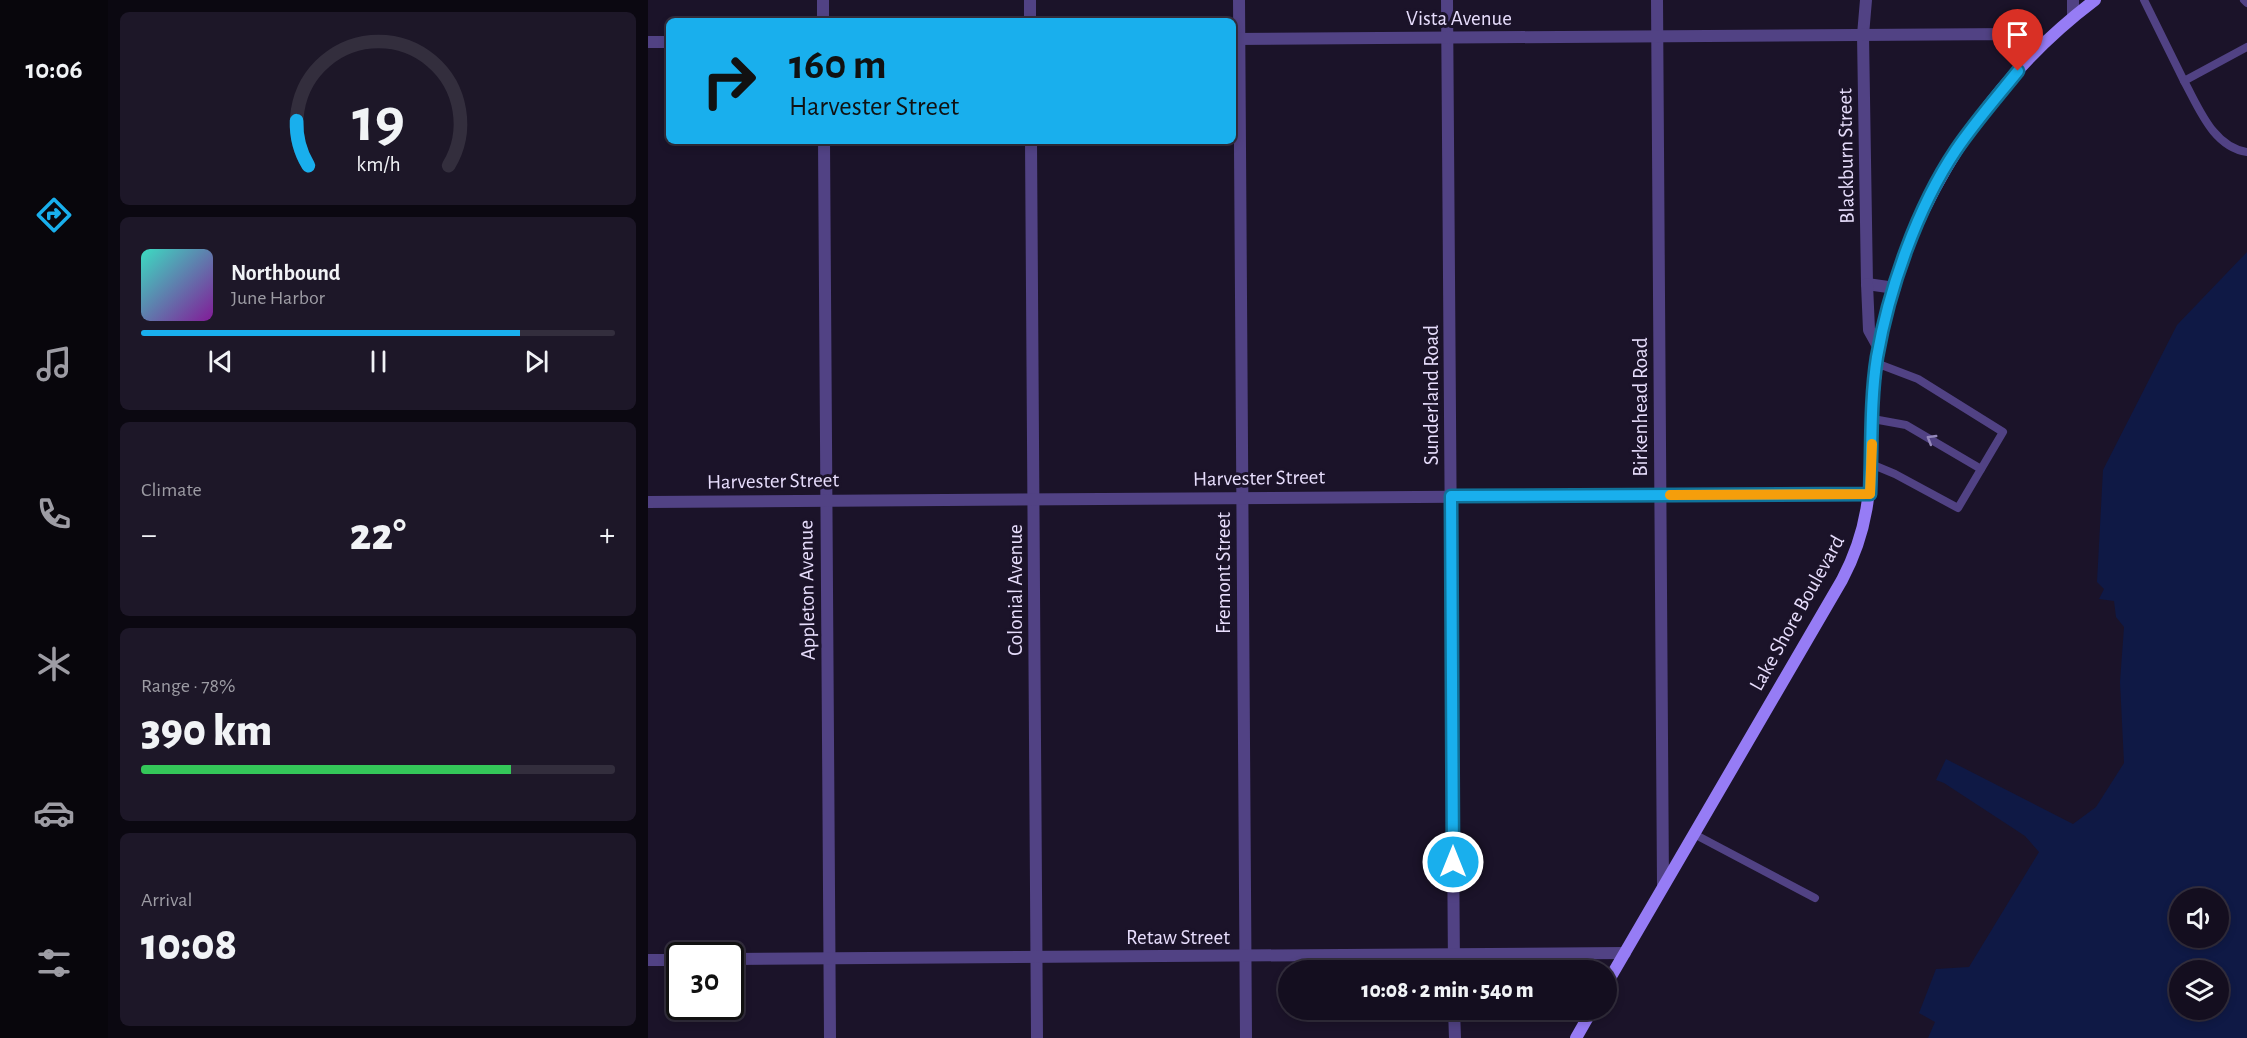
<!DOCTYPE html>
<meta charset="utf-8">
<style>
:root{--surface:#140e1f;--page:#1d1728;--text:#f1f3f6;--muted:#9d9ca4;--line:#332e3d;--accent:#19afed}
body{margin:0;font-family:"Alegreya Sans",sans-serif;background:var(--page);color:var(--text);height:100vh;display:flex;flex-direction:column;font-size:22px;white-space:nowrap}
*{box-sizing:border-box;margin:0}
p{font-size:20px;color:var(--muted)}
.icon{flex:none;width:33px;height:33px;fill:none;stroke:currentColor;stroke-width:2;stroke-linecap:round;stroke-linejoin:round}
.map{position:relative;flex:1;overflow:hidden}
.side{display:flex;flex-direction:column;gap:12px;padding:12px;background:#0b0811;width:540px}
.side>*{flex:none}
.banner{position:absolute;left:18px;top:18px;width:570px;height:126px;border-radius:9px;box-shadow:0 3px 9px #0003,0 0 0 2px var(--line);background:#19afed;color:#111;overflow:hidden}
.tools{position:absolute;left:1521px;top:888px;display:grid;gap:12px}
.tools a{display:grid;place-items:center;width:60px;height:60px;border-radius:50%;background:var(--surface);box-shadow:0 3px 9px #0003,0 0 0 2px var(--line);font-size:30px}
.speed{position:absolute;left:18px;top:942px;display:flex;gap:12px;font-size:30px;font-weight:700;text-align:center}
.speed>*{display:grid;place-content:center;width:78px;height:78px;border-radius:50%;background:var(--surface);box-shadow:0 3px 9px #0003,0 0 0 2px var(--line);line-height:1}
.speed .limit{border:3px solid #111;border-radius:9px;background:#fff;color:#111}
.pin{position:absolute;display:grid;place-items:center;width:51px;height:51px;color:#fff;margin:-62px -26px;border-radius:50% 50% 50% 0;rotate:-45deg;box-shadow:0 0 6px #0007}
.pin .icon{rotate:45deg}
.me{position:absolute;width:66px;margin:-33px;rotate:0deg;stroke-linejoin:round;filter:drop-shadow(0 0 4px #0008)}
.turn{display:flex;align-items:center;gap:21px;height:126px;padding:0 24px;font-size:27px}
.turn .icon{width:78px;height:78px;stroke-width:2.5}
.turn b{display:block;font-size:42px;line-height:51px}
.big{font-size:45px;font-weight:800;line-height:1.1}
.side .widget{flex:1;display:flex;flex-direction:column;justify-content:center;gap:9px;min-width:0;padding:0 21px;border-radius:9px;background:var(--page)}
.side .dial{align-items:center;gap:0}
.dial svg{height:156px;overflow:visible;fill:none;stroke:var(--line);stroke-width:7;stroke-linecap:round;text-anchor:middle}
.dial text{fill:var(--text);stroke:none}
.song{display:flex;align-items:center;gap:18px}
.cover{width:72px;height:72px;border-radius:9px;background:linear-gradient(135deg,hsl(170 70% 55%),hsl(290 70% 35%))}
.played{height:6px;border-radius:3px;background:linear-gradient(90deg,var(--accent) 80%,var(--line) 80%)}
.keys{display:flex;justify-content:space-around;direction:ltr}
.heat{display:flex;justify-content:space-between;align-items:center;font-size:33px;direction:ltr}
.charge{height:9px;border-radius:4px;background:linear-gradient(90deg,#34c759 78%,var(--line) 0)}
.trip{position:absolute;left:630px;top:960px;width:339px;height:60px;border-radius:30px;background:var(--surface);box-shadow:0 3px 9px #0003,0 0 0 2px var(--line);font-weight:800;line-height:60px;text-align:center}
main{display:flex;flex:1;min-height:0}
.tabs{display:flex;flex-direction:column;width:108px;justify-content:space-around;align-items:center;background:#08060c;color:var(--muted)}
.tabs .icon{width:42px;height:42px}
.tabs .active{color:var(--accent)}
.tabs b{font-size:27px;color:var(--text)}
.map>svg:first-child{display:block}
.water{fill:#0f1945;fill-rule:evenodd}
.lines{fill:none;stroke-linecap:round;stroke-linejoin:round}
.lane{stroke:#514284;stroke-width:8}
.street{stroke:#514284;stroke-width:12}
.secondary{stroke:#967cf5;stroke-width:12}
.oneway{stroke:#9488ba}
.route-casing{stroke:#10729a;stroke-width:15}
.route{stroke:#19afed;stroke-width:10}
.slow{stroke:#f59e0b;stroke-width:10}
.labels{text-anchor:middle;dominant-baseline:central;stroke-width:6;stroke-linejoin:round;paint-order:stroke}
.street-label{font-size:21px;fill:#e7ddfc;stroke:#1b1329}
</style>
<main>
<nav class="tabs">
<b>10:06</b>
<svg class="icon active" aria-label="directions" viewBox="0 0 24 24"><path d="M12 3l9 9-9 9-9-9zM9 14v-3h6M13 9l2 2-2 2"/></svg>
<svg class="icon" aria-label="music" viewBox="0 0 24 24"><path d="M9 18V5l10-2v13"/><circle cx="6" cy="18" r="3"/><circle cx="16" cy="16" r="3"/></svg>
<svg class="icon" aria-label="phone" viewBox="0 0 24 24"><path d="M5 4h4l2 5-3 2q2 4 5 5l2-3 5 2v4C11 20 4 13 5 4z"/></svg>
<svg class="icon" aria-label="climate" viewBox="0 0 24 24"><path d="M12 3v18M4 7l16 10M4 17L20 7"/></svg>
<svg class="icon" aria-label="car" viewBox="0 0 24 24"><path d="M5 17H2v-5l4-1 3-4h7l3 4 3 1v5h-3M9 17h6M6 11h13"/><circle cx="7" cy="17" r="2"/><circle cx="17" cy="17" r="2"/></svg>
<svg class="icon" aria-label="filters" viewBox="0 0 24 24"><path d="M4 7h16M4 17h16"/><circle cx="9" cy="7" r="2"/><circle cx="15" cy="17" r="2"/></svg>
</nav>
<section class="side">
<div class="widget dial"><svg viewBox="0 0 100 80">
<path d="M14 69A42 42 0 1 1 86 69"/>
<path d="M14 69A42 42 0 0 1 8 46" stroke="#19afed"/>
<text x="50" y="56" font-size="32" font-weight="700">19</text>
<text x="50" y="72" font-size="11">km/h</text>
</svg></div>
<div class="widget">
<div class="song"><i class="cover"></i><div><b>Northbound</b><p>June Harbor</p></div></div>
<div class="played"></div>
<div class="keys"><svg class="icon" aria-label="previous" viewBox="0 0 24 24"><path d="M18 5L8 12l10 7zM5 5v14"/></svg><svg class="icon" aria-label="pause" viewBox="0 0 24 24"><path d="M8 5v14M16 5v14"/></svg><svg class="icon" aria-label="next" viewBox="0 0 24 24"><path d="M6 5l10 7-10 7zM19 5v14"/></svg></div>
</div>
<div class="widget"><p>Climate</p>
<div class="heat"><a>−</a><b class="big">22°</b><a>+</a></div>
</div>
<div class="widget"><p>Range · 78%</p><b class="big">390 km</b><div class="charge"></div></div>
<div class="widget"><p>Arrival</p><b class="big">10:08</b></div>
</section>
<div class="map">
<svg width="1599" height="1038" viewBox="0 0 1599 1038">
<rect width="100%" height="100%" fill="#1b1329"/>
<path class="water" d="M1599,252v786h-319l7,-16 -16,-9 17,-44 33,-2 70,-115 -14,-16 -81,-53 -8,-3 10,-21 127,65 23,-17 28,-44 -4,-81 4,-55 -8,-10 -2,-16 -15,-2 5,-10 -7,-7 6,-112 74,-145zM1532,898h38v40h-38zM1532,970h38v40h-38z"/>
<g class="lines">
<g class="lane">
<polyline points="1496,0 1536,81 1599,47"/>
<polyline points="1596,0 1599,3"/>
<path d="M1536,81c15,27 29,66 63,71"/>
<polyline points="1225,419 1258,425 1333,469"/>
<polyline points="1223,464 1247,474 1310,508 1355,432 1270,379 1228,363"/>
<polyline points="1046,834 1167,898"/>
</g>
<g class="street">
<polyline points="175,0 175,21"/>
<polyline points="382,0 382,21"/>
<polyline points="591,0 598,1038"/>
<polyline points="799,0 806,970"/>
<polyline points="1009,0 1015,886"/>
<polyline points="1218,0 1215,35 1219,284 1247,288"/>
<polyline points="1425,0 1425,17"/>
<polyline points="585,39 1366,34 1397,42"/>
<polyline points="0,42 21,42"/>
<polyline points="176,141 182,1038"/>
<polyline points="383,141 389,1038"/>
<polyline points="1219,284 1221,330 1231,348"/>
<polyline points="0,502 1222,494"/>
<polyline points="82,959 977,953"/>
<polyline points="0,960 32,960"/>
<polyline points="806,1010 807,1038"/>
</g>
<g class="secondary">
<path d="M958,985l236,-405c38,-71 25,-124 33,-200 15,-148 102,-291 220,-380"/>
<polyline points="928,1038 944,1010"/>
</g>
</g>
<defs><path id="oneway-chevron" d="M-2-3.5L2.5 0L-2 3.5" fill="none" stroke-width="1.6" stroke-linecap="round" stroke-linejoin="round" transform="scale(1.5)"/></defs>
<use class="oneway" href="#oneway-chevron" transform="translate(1283 439) rotate(-149)"/>
<g class="lines">
<g class="route-casing">
<path id="route" d="M805,862l-2,-366 419,-2c2,-45 0,-93 7,-137 12,-68 40,-149 79,-207 19,-28 41,-53 62,-79"/>
</g>
<use href="#route" class="route"/>
<polyline class="slow" points="1022,495 1222,494 1224,444"/>
</g>
<g class="labels">
<g class="street-label">
<text x="811" y="18">Vista Avenue</text>
<text transform="translate(1198 156) rotate(-91)">Blackburn Street</text>
<text transform="translate(783 395) rotate(-90)">Sunderland Road</text>
<text transform="translate(992 407) rotate(-90)">Birkenhead Road</text>
<text transform="translate(611 478) rotate(-1)">Harvester Street</text>
<text transform="translate(125 481) rotate(-1)">Harvester Street</text>
<text transform="translate(575 573) rotate(-90)">Fremont Street</text>
<text transform="translate(159 590) rotate(-91)">Appleton Avenue</text>
<text transform="translate(367 590) rotate(-90)">Colonial Avenue</text>
<text transform="translate(1149 613) rotate(-61)">Lake Shore Boulevard</text>
<text x="530" y="937">Retaw Street</text>
</g>
</g>
</svg>
<div class="tools">
<a><svg class="icon" aria-label="sound" viewBox="0 0 24 24"><path d="M4 9h4l5-4v14l-5-4H4zM17 9q2 3 0 6"/></svg></a>
<a><svg class="icon" aria-label="layers" viewBox="0 0 24 24"><path d="M12 4l9 5-9 5-9-5zM3 14l9 5 9-5"/></svg></a>
</div>
<div class="speed"><div class="limit">30</div></div>
<div class="pin" style="left:1370px;top:71px;background:#d93025"><svg class="icon" aria-label="arrive" viewBox="0 0 24 24"><path d="M6 21V4h12l-3 4 3 4H6"/></svg></div>
<svg class="me" style="left:805px;top:862px" viewBox="-20 -20 40 40"><circle r="17" fill="#19afed" stroke="#fff" stroke-width="3"/><path d="M0-11L8 9 0 5-8 9z" fill="#fff"/></svg>
<div class="trip">10:08 · 2 min · 540 m</div>
<div class="banner">
<div class="turn"><svg class="icon" aria-label="right" viewBox="0 0 24 24"><path d="M7 20v-9h11M14 6l5 5-5 5"/></svg><div><b>160 m</b>Harvester Street</div></div>
</div>
</div>
</main>
